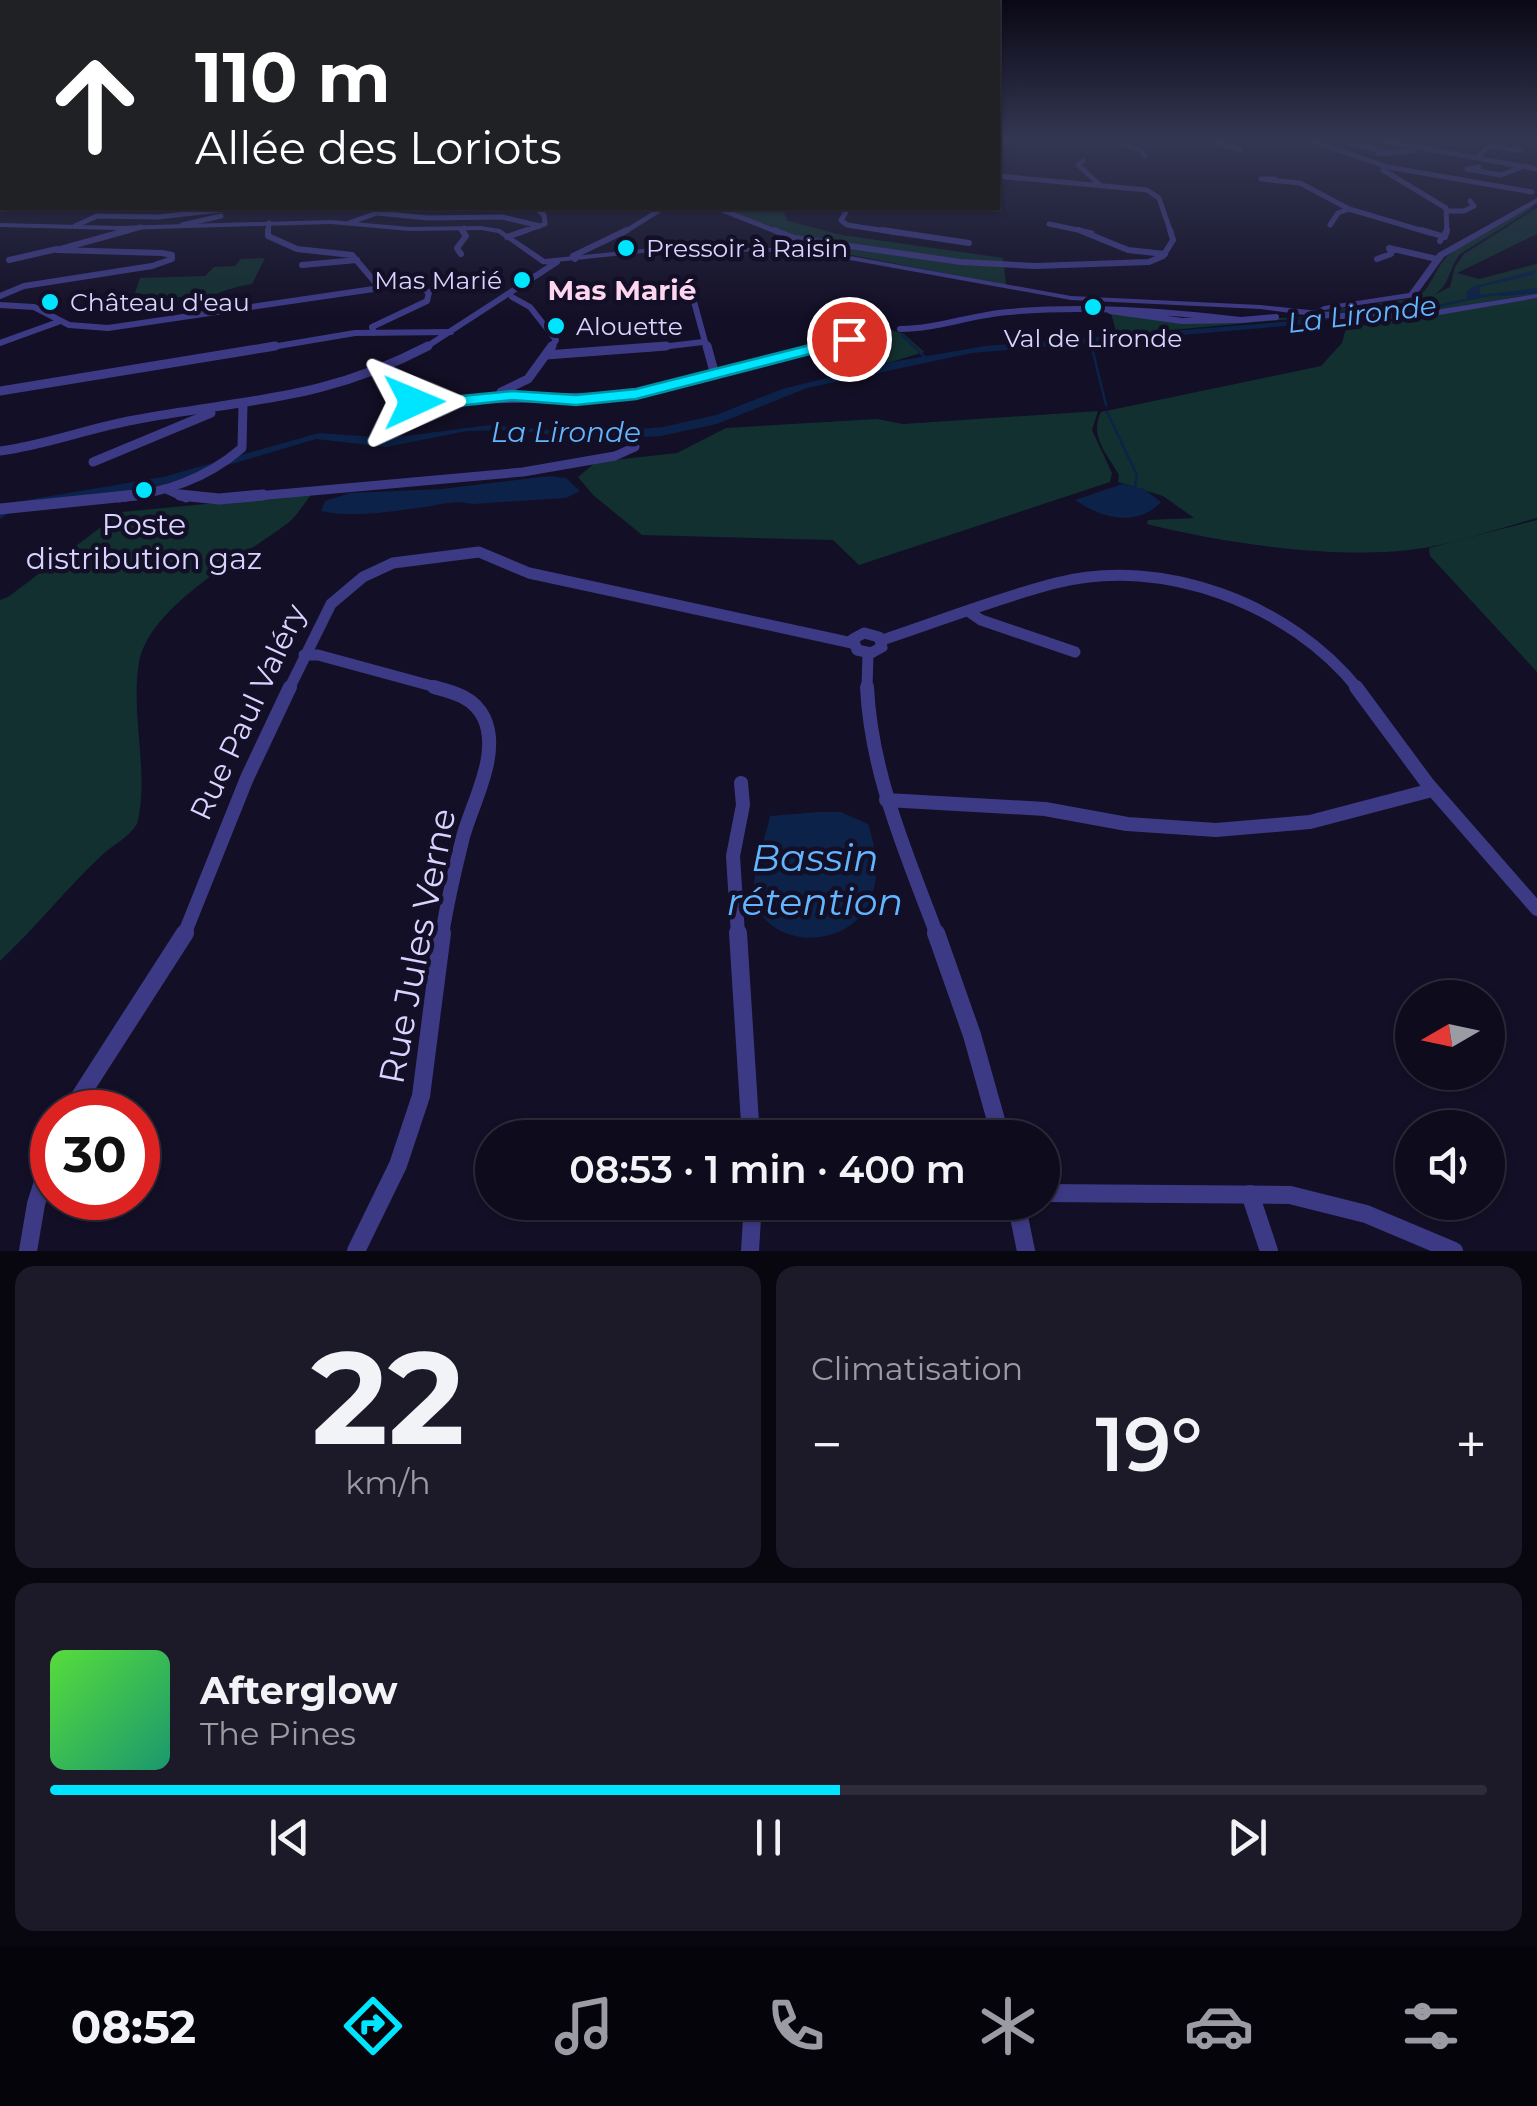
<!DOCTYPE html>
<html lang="fr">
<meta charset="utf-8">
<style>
:root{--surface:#0e0b1c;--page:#1c1929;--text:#f1f3f6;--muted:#9b9ba3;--line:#2e2b3b;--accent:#00e5ff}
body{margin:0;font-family:Montserrat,sans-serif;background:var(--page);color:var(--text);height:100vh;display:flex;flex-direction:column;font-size:38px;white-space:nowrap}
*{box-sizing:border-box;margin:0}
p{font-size:32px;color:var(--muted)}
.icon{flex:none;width:55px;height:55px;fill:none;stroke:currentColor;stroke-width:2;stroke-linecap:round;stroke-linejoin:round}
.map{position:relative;height:1251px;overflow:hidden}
.panel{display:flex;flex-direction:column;gap:15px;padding:15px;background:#08060f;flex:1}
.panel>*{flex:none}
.hud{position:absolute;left:0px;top:0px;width:1000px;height:210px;box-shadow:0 2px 8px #0004,0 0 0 2px var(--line);background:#202124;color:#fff;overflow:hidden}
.needle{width:65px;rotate:261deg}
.buttons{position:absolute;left:1395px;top:980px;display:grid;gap:20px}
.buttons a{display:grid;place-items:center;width:110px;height:110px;border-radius:50%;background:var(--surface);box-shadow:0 2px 8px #0004,0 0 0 2px var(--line);font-size:50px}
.speed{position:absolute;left:30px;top:1090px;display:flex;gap:20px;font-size:50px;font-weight:700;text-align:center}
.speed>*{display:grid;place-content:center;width:130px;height:130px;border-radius:50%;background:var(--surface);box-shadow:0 2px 8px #0004,0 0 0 2px var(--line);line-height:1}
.speed .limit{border:15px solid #d22;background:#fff;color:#111}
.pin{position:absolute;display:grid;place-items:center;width:85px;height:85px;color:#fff;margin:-42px;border:5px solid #fff;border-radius:50%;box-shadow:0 2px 10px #0007}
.me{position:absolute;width:110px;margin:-55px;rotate:89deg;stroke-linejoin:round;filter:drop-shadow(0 0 8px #0008)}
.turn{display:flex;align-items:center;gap:35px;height:210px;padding:0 30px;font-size:45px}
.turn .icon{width:130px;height:130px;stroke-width:2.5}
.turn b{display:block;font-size:70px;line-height:85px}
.big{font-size:75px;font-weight:600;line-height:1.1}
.panel .card{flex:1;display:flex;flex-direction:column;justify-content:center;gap:15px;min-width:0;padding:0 35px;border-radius:20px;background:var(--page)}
.panel .dial{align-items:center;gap:0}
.dial b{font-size:130px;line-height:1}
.song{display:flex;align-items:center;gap:30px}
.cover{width:120px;height:120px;border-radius:15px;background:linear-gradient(135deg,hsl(110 70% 55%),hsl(160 70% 35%))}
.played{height:10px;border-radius:5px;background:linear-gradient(90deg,var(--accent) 55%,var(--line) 55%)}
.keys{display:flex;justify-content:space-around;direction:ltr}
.heat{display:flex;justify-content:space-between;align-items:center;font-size:55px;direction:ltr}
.panel .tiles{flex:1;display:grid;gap:15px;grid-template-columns:1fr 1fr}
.card:last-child{grid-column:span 2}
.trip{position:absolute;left:475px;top:1120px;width:585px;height:100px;border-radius:50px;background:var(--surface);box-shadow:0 2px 8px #0004,0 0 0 2px var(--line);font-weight:600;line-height:100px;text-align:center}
.dock{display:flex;height:160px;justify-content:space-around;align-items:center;background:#06040b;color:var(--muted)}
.dock .icon{width:70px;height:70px}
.dock .on{color:var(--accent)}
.dock b{font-size:45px;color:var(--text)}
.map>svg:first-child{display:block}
.green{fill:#12302f}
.water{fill:#0c2248}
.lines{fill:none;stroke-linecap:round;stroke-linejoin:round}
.stream{stroke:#0c2248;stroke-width:2.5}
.minor-far5{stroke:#3d3a85;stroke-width:5}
.minor-far4{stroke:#3d3a85;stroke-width:6}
.minor-far3{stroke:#3d3a85;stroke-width:9}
.minor-far2{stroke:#3d3a85;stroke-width:11}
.minor-far1{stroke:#3d3a85;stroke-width:14}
.minor{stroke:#3d3a85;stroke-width:18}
.tertiary{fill:#3d3a85;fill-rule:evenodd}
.route{fill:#00e5ff;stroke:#0095a6;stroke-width:2.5}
.poi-dot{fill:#00e5ff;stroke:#130f26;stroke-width:4}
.labels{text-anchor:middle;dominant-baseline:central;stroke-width:9;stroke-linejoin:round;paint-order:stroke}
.far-poi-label{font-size:25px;fill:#d9d4ff;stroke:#130f26;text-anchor:start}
.far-neighbourhood-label{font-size:28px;font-weight:bold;fill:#ffd6f0;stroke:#130f26}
.far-water-label{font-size:28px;font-style:italic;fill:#62b6ff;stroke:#130f26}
.poi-label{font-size:30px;fill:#d9d4ff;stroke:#130f26}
.street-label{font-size:30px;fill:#d9d4ff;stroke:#130f26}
.near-street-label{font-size:35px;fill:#d9d4ff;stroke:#130f26}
.near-water-label{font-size:38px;font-style:italic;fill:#62b6ff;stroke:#130f26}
</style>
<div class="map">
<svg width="1537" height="1251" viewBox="0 0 1537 1251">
<rect width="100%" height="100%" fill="#130f26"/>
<g class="green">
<path d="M1532,203h3l-5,7 -70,44c-12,15 -9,30 -26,41l16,-8 5,-20 9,-13 73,-46v26l-80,39 22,6 58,-15v31c-70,5 -142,35 -212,16l91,-13c16,-9 19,-32 34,-44 24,-20 56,-33 82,-51z"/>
<polygon points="721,208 782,208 788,221 842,235 1003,258 1006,285 831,251 830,242 794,237"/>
<path d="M265,258l-13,26c-14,2 -25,6 -37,10 -21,6 -58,2 -80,-1l5,-15 65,-2 9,-9 21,-1 6,-7z"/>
<path d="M1537,298v220c-37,10 -75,24 -113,30 -80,13 -198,-4 -277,-24l1,-4 46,-2 -31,-22 -45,-14 1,-7c-12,-21 -30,-39 -18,-63l220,-46 21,-23 4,-15z"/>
<polygon points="1111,313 1163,321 1314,317 1117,335"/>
<polygon points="885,328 904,334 924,352 888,363 856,346 862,344 860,337"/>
<polygon points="1098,411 1092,430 1112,473 1110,482 859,565 833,540 642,535 593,495 578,477 596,462 677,453 726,428 877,419 903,424"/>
<path d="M312,494c-8,9 -15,22 -24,29 -43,33 -139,82 -149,140 -9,52 11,110 -2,161 -10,15 -23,20 -36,32 -35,33 -65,71 -101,105v-361l8,-3 113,-85z"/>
<polygon points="1537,520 1537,672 1430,556 1429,548"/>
</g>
<g class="water">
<polygon points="1537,270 1533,275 1480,287 1480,298 1408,314 1340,313 1320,323 972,353 807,388 717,424 661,436 590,440 515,430 467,431 386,447 316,439 158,486 15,509 0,519 0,511 15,502 163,477 319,433 390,438 490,425 586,433 663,427 716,415 782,389 892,362 985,346 1292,321 1348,309 1402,312 1466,299 1467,291 1475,286"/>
<path d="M550,476l16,2 14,13 -14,7 -93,6c-21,-5 -35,2 -55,4 -30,4 -68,10 -97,3l4,-10 25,-8 91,-4z"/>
<path d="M1122,484l22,5 17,13c-24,26 -61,16 -86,-2z"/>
<path d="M818,812h23l27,12c45,135 -110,139 -114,68 -1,-23 11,-53 16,-76z"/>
</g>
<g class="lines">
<g class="stream">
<polyline points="1501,295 1537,292"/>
<polyline points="1476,297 1537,289"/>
<polyline points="902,335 927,359"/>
<polyline points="1090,340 1106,405"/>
<polyline points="1107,412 1137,475 1134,491"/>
</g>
<g class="minor-far5">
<polyline points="1116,141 1141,150 1145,156"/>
<polyline points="1212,141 1240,150"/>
<polyline points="1311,141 1388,167 1532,192"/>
<polyline points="1383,141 1537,169"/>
<polyline points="1348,143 1386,152"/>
<polyline points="1378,154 1414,151"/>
<polyline points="1478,157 1488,146 1522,151"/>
<polyline points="1083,161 1078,165 1101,186"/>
<polyline points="1479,167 1467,169 1501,175 1524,166"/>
<polyline points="1383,170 1446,208 1447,233"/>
<polyline points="998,176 1147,190 1159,198 1171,233"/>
<polyline points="1275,179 1261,179 1300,183 1349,209 1430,233"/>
<polyline points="717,208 780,233"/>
<polyline points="840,208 846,212 841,220 847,225 899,233"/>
<polyline points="1447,211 1464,211 1474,206 1470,201"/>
<polyline points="349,223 377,213 428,218 502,217 540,226"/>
<polyline points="1049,224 1092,233"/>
<polyline points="182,225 221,216"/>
<polyline points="1330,225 1338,213 1349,209"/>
<polyline points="75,226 97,216 158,217 238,208"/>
<polyline points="120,233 141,227"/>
<polyline points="268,233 269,223"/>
<polyline points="463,233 464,228"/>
<polyline points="519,233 545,224 544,215 536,208"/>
<polyline points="623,233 663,208"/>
</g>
<g class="minor-far4">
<polyline points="268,230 268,236 297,249 352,255 380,288"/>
<polyline points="774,230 794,238 961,262 1035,266 1149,262 1163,256 1173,240 1170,230"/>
<polyline points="882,230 969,243"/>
<polyline points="1079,230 1128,250 1165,254"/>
<polyline points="1422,230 1445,237"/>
<polyline points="507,237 527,230"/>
<polyline points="1440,241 1447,230"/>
<polyline points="461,254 457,248 466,236 462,230"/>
<polyline points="575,259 573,256 627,230"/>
<polyline points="1377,259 1391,254 1389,248 1437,259"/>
<polyline points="9,260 57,249"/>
<polyline points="302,265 357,260"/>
<polyline points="696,294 693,298 707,349"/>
<polyline points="0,296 24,286 152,266 172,259 172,255 162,253 57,250 129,230"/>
<polyline points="512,297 530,307 556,340 550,349"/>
<polyline points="0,305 34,307 69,325 108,328 394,286 414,286 429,292 427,301 372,327 374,333"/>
<polyline points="1241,320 1276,317"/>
<path d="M900,329c37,0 71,-14 108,-17 77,-7 156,-1 233,8l-59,1 -72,-10"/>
<polygon points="832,338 847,338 854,343 844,348 828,345"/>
<polyline points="0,343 58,322"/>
<polyline points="260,349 355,333 451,332"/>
<polyline points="423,349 557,262"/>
<polyline points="644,349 703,342"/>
<polyline points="815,349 828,345"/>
</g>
<g class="minor-far3">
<polyline points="707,346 715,375"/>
<polyline points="834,346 848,346"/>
<polyline points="546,355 666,346"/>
<polyline points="0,391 275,346"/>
<polyline points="501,392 528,379 552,346"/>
<polygon points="424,399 439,403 426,412 409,407"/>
<polyline points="480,399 600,397 645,393 824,346"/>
<polyline points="439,403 484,398"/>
<path d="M0,451c46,-6 89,-23 134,-31 111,-21 189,-19 294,-74"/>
<polyline points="93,462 211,413"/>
<polyline points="166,489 186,498"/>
<path d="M119,498c47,-6 87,-19 123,-50l1,-44"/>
<polyline points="235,498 523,472 615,456 635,447"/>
</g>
<g class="minor-far2">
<polyline points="180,495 219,499 263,495"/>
<polyline points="0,509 136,495"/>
<polyline points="968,611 981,620 1075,652"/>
<polygon points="864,633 879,637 882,647 871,653 857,650 853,639"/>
<path d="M882,640c58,-19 115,-42 174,-57 107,-28 235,22 302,106"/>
<polyline points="304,655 318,655 443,689"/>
<polyline points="289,689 331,604 363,577 393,563 479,552 529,573 852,643"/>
<polyline points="867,689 868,653"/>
</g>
<g class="minor-far1">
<path d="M434,687c19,5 40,10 50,31 17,36 -12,85 -21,119 -8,32 -16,66 -21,98"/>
<path d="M867,687c4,87 40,168 70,248"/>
<polyline points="1356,687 1427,783 1537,909"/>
<polyline points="886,800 1045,809 1127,824 1216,830 1310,822 1432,790"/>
<polyline points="184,935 247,778 290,687"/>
<polyline points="738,935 733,856 743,805 741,783"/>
</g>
<g class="minor">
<polyline points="738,933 751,1138"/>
<polyline points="936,933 972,1035 1001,1138"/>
<polyline points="70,1112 185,933"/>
<polyline points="1042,1193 1290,1195 1366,1214 1454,1251"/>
<polyline points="1250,1194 1269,1251"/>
<polyline points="1016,1202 1026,1251"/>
<polyline points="28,1251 36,1204 52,1154"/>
<polyline points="356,1251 398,1165 421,1096 442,933"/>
<polyline points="750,1251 753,1202"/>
</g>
<g class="tertiary">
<polygon points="0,196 2,197 2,202 0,201"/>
<polygon points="1537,198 1537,203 1444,257 1415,297 1324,310 1320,308 1324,306 1409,293 1438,253"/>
<polygon points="331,220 410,227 481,226 500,229 545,259 662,247 806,248 1071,296 1260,305 1339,313 1416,313 1537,294 1537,298 1416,319 1334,319 1260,309 1071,300 806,252 662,251 556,262 553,265 542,264 498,233 481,230 410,231 331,224 119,230 0,227 0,223 119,226"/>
</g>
</g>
<linearGradient id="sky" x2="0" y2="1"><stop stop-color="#0a0815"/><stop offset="0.44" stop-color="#333752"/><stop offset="1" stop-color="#333752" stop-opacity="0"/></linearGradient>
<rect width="1537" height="317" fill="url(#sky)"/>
<polygon class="route" points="832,334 856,339 837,343 833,348 636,399 576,405 512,400 439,408 428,404 414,407 406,402 430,394 441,398 512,391 576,395 636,389 822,342"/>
<g class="poi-dot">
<circle cx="626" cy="248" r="10"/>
<circle cx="522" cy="280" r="10"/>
<circle cx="50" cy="302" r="10"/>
<circle cx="1093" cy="307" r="10"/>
<circle cx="556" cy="326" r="10"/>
<circle cx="144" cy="490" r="10"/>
</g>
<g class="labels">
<g class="far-poi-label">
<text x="646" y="248">Pressoir à Raisin</text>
<text x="502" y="280" text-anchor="end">Mas Marié</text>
<text x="70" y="302">Château d'eau</text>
<text x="576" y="326">Alouette</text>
<text x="1093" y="338" text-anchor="middle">Val de Lironde</text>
</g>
<g class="far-neighbourhood-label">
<text x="622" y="290">Mas Marié</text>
</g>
<g class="far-water-label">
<text transform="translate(1362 314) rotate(-7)">La Lironde</text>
<text x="566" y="432">La Lironde</text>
</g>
<g class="poi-label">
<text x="144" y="524">Poste<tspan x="144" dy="34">distribution gaz</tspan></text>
</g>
<g class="street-label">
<text transform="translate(248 712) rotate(-65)">Rue Paul Valéry</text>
</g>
<g class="near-street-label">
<text transform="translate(417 946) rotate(-79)">Rue Jules Verne</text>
</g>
<g class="near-water-label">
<text x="815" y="857">Bassin<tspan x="815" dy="44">rétention</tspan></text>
</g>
</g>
</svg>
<div class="buttons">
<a><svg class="needle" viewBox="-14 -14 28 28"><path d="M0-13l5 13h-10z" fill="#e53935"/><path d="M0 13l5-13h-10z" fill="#9b9ba3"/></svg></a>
<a><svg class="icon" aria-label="sound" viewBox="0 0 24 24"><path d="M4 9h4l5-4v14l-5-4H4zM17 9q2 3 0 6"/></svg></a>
</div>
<div class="speed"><div class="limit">30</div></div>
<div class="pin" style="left:849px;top:339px;background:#d93025"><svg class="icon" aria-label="arrive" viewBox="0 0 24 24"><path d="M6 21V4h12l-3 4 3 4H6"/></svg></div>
<svg class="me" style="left:414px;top:402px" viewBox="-20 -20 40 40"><path d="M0-17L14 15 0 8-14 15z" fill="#00e5ff" stroke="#fff" stroke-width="4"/></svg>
<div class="trip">08:53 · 1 min · 400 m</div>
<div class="hud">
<div class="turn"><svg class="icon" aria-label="ahead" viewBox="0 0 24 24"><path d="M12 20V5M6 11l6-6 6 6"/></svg><div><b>110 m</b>Allée des Loriots</div></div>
</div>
</div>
<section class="panel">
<div class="tiles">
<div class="card dial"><b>22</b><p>km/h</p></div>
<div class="card"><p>Climatisation</p>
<div class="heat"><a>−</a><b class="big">19°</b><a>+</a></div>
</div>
<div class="card">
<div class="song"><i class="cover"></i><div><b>Afterglow</b><p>The Pines</p></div></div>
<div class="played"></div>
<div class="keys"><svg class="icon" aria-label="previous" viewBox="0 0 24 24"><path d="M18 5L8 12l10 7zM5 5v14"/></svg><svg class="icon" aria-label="pause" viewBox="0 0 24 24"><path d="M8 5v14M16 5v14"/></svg><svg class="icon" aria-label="next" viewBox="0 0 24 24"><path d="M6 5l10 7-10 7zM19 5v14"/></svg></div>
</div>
</div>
</section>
<nav class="dock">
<b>08:52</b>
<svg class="icon on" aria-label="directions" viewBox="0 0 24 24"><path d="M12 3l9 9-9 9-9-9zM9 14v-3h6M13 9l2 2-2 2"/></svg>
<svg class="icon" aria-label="music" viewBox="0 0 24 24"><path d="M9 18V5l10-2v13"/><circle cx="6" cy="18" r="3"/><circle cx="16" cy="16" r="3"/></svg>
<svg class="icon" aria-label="phone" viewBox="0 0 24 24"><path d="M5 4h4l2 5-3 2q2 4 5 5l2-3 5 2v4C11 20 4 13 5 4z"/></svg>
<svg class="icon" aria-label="climate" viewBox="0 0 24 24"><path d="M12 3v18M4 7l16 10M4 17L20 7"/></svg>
<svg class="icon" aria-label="car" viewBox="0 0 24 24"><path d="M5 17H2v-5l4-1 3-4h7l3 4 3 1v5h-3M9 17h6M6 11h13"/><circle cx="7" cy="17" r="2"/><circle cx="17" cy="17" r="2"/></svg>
<svg class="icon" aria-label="filters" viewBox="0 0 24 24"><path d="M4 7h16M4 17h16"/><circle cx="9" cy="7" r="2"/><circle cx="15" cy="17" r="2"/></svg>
</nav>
